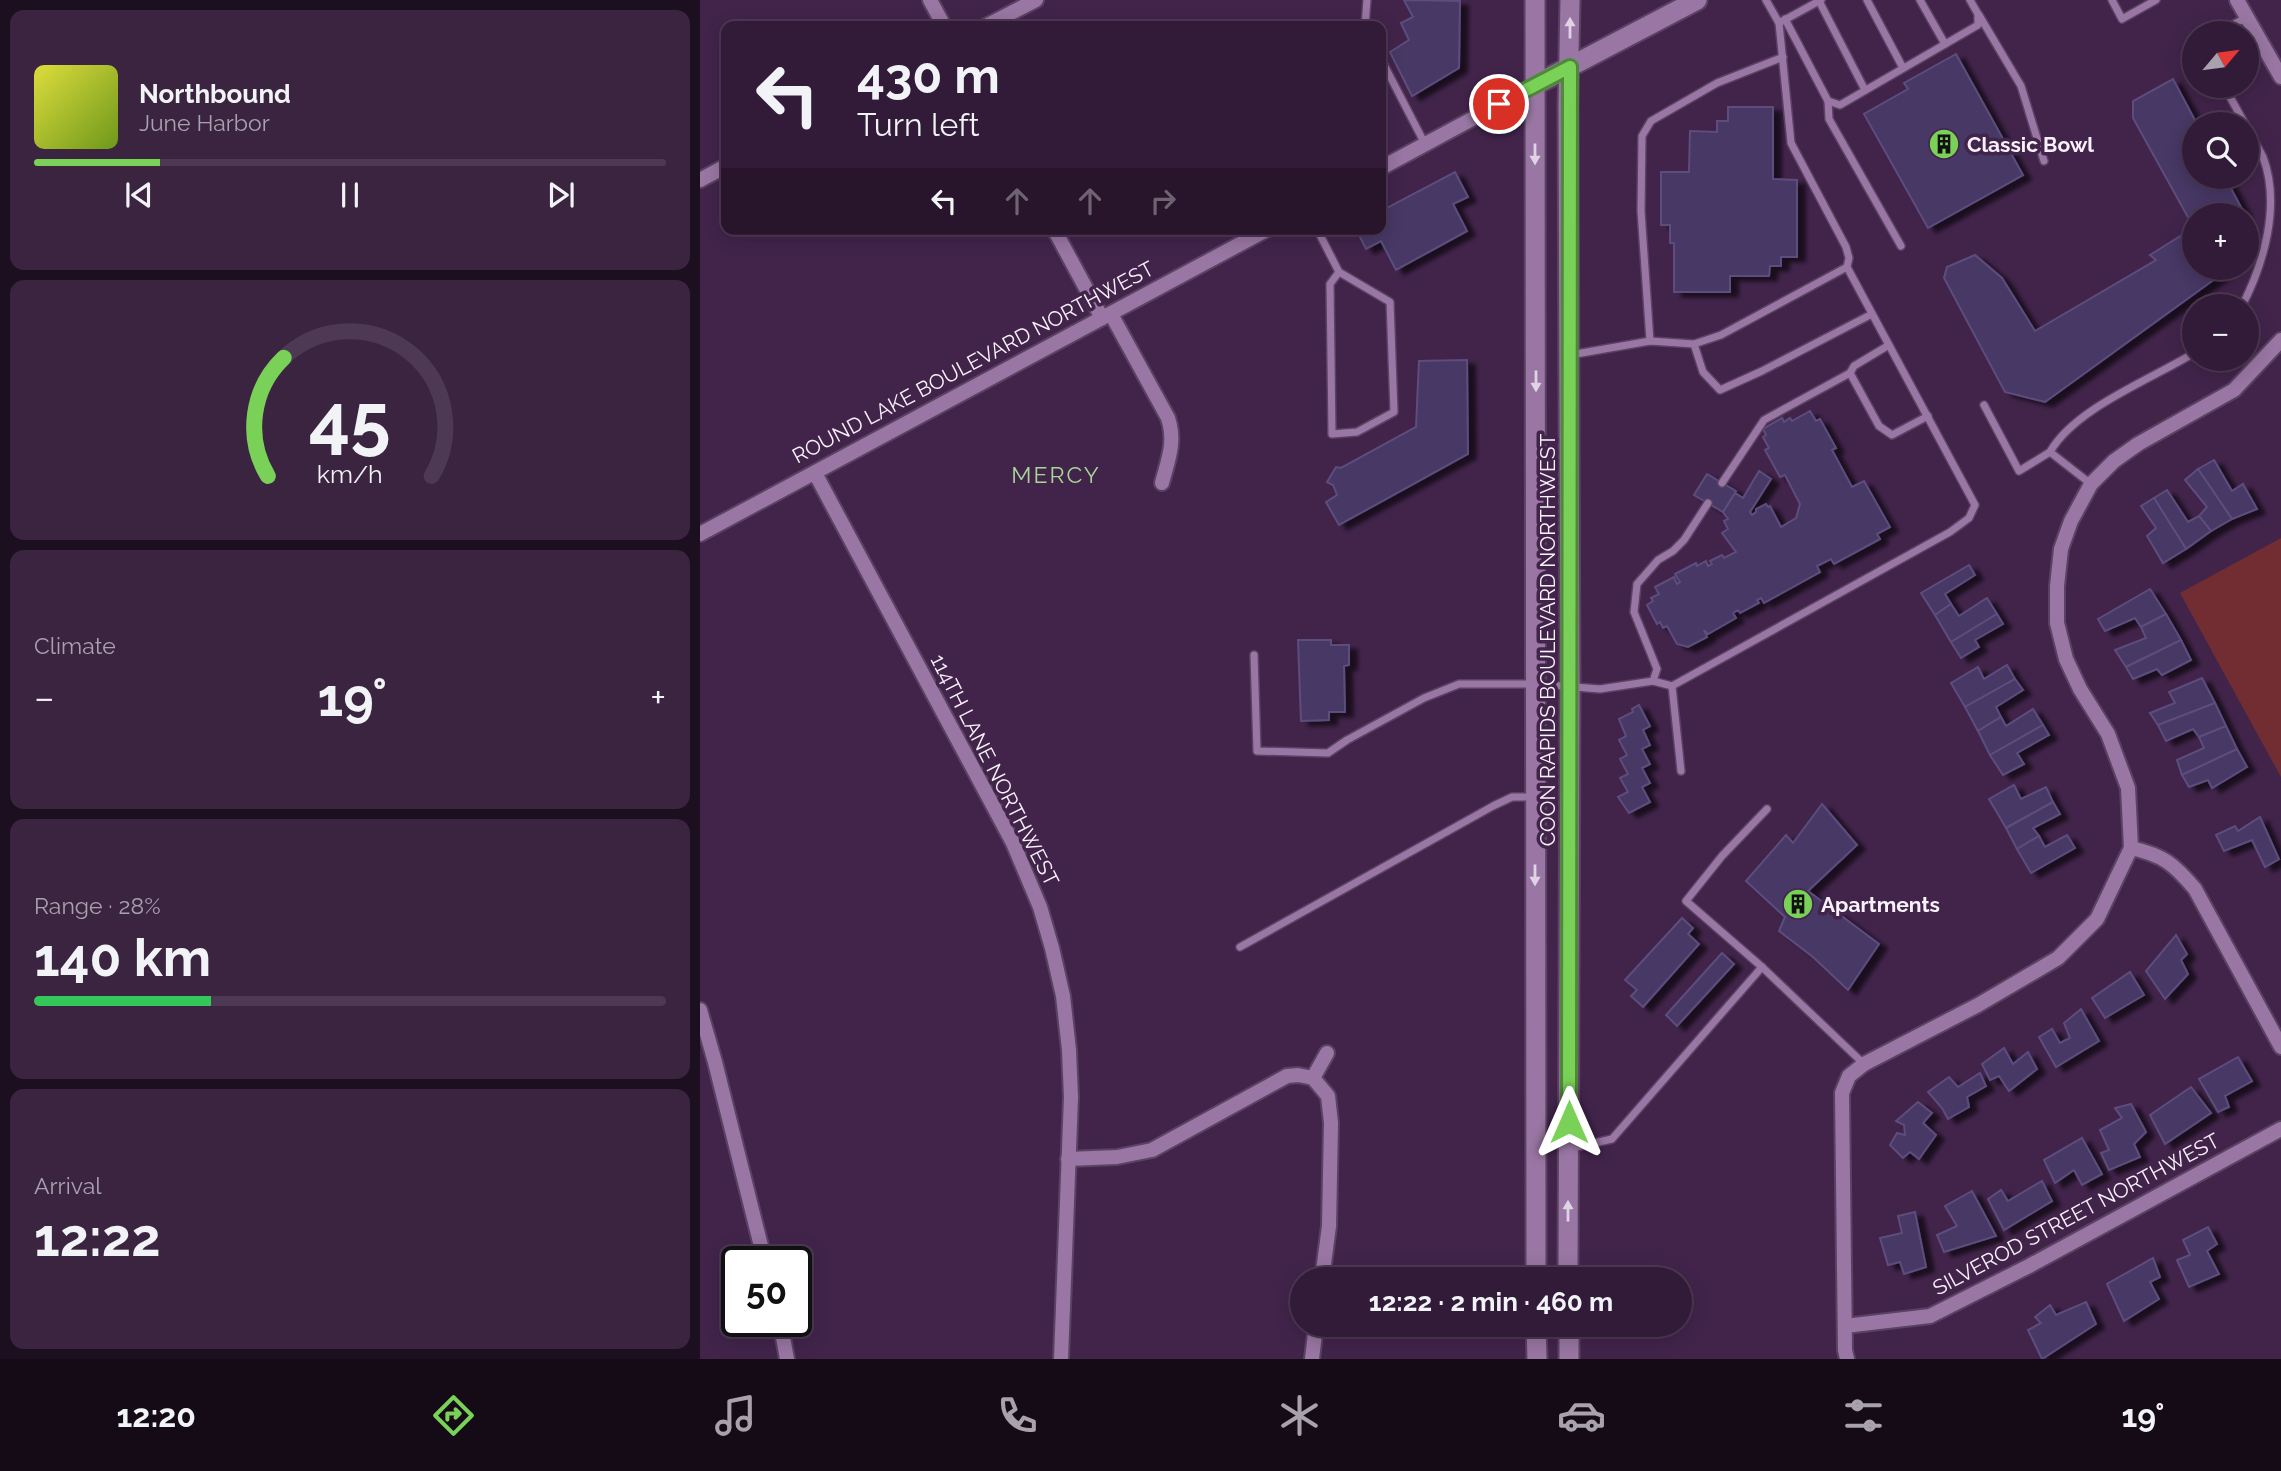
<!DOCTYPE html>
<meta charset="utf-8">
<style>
:root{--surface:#321b38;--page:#3a2440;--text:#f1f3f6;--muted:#a8a1ae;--line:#4d3953;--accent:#79d157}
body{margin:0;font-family:Raleway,sans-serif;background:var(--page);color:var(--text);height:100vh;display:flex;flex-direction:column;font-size:26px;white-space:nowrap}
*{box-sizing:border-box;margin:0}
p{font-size:23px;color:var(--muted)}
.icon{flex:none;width:38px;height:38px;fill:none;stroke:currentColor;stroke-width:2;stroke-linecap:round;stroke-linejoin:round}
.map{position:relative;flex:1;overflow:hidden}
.details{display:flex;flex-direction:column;gap:10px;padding:10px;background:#1c0f1f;width:700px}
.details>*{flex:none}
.top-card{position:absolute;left:21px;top:21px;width:665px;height:214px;border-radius:14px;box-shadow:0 4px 18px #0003,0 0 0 2px var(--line);background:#321b38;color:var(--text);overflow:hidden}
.needle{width:46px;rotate:61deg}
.buttons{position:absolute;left:1482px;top:21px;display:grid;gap:14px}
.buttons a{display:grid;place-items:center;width:77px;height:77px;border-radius:50%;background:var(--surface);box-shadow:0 4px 18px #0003,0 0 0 2px var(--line);font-size:35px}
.speed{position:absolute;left:21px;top:1246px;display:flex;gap:14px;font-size:35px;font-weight:700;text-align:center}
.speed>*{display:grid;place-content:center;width:91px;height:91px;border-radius:50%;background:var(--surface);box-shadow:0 4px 18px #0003,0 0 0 2px var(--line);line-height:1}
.speed .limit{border:4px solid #111;border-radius:10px;background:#fff;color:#111}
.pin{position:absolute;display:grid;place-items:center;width:60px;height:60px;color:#fff;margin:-30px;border:4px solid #fff;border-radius:50%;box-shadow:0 2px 7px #0007}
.me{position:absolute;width:77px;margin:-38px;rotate:0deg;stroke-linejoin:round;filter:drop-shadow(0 0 5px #0008)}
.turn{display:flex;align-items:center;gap:24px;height:147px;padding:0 21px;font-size:32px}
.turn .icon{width:91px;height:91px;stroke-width:2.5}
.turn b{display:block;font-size:49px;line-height:60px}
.lanes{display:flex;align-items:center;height:66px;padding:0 21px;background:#0003;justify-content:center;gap:35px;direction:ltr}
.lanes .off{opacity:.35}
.big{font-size:52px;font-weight:700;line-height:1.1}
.details .card{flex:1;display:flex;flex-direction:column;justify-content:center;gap:10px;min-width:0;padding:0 24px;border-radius:14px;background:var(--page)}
.details .dial{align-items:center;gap:0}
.dial svg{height:182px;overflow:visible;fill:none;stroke:var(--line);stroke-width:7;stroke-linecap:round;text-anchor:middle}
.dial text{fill:var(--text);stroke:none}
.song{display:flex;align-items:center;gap:21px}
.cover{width:84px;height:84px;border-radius:10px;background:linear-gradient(135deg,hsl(60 70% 55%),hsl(80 70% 35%))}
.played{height:7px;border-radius:4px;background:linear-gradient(90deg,var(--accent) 20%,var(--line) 20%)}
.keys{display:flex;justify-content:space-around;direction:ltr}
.heat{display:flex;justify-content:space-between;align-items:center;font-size:38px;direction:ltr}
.charge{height:10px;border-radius:5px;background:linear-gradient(90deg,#34c759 28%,var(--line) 0)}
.trip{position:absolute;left:590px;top:1267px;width:402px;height:70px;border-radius:35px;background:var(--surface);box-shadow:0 4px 18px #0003,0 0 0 2px var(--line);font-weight:700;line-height:70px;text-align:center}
.menu{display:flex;height:112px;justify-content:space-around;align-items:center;background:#140b16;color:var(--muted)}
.menu .icon{width:49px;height:49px}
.menu .selected{color:var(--accent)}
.menu b{font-size:32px;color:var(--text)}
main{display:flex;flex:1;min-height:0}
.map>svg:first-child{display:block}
.green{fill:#712d32}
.building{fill:#473865;stroke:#5c4d7c;stroke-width:2;filter:url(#shadow)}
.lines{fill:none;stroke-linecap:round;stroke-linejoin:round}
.service-casing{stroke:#5a4262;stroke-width:10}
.minor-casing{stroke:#5a4262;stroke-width:18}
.secondary-casing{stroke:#5a4262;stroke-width:23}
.service{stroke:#9976a3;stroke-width:7}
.minor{stroke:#9976a3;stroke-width:14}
.secondary{stroke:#9976a3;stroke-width:19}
.oneway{fill:#e1d3e6}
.route-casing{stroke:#4f8839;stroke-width:18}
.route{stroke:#79d157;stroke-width:12}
.labels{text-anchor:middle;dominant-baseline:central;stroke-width:7;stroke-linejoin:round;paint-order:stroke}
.poi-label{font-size:21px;font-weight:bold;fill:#f9f2fc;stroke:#42244b;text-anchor:start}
.street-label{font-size:21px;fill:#f9f2fc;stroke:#42244b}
.neighbourhood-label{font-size:23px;letter-spacing:2px;fill:#a7d797;stroke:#42244b}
</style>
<main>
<section class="details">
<div class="card">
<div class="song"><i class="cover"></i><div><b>Northbound</b><p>June Harbor</p></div></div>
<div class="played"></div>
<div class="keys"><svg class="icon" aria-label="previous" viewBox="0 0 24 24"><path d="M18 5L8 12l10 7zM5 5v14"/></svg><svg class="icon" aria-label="pause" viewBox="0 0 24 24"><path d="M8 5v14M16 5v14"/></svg><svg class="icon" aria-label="next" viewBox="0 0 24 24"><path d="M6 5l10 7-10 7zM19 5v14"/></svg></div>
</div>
<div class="card dial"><svg viewBox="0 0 100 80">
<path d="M14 69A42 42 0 1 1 86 69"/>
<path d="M14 69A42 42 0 0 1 21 17" stroke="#79d157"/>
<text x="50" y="56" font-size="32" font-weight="700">45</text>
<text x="50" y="72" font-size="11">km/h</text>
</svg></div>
<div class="card"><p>Climate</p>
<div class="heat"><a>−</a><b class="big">19°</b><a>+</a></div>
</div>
<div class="card"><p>Range · 28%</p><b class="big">140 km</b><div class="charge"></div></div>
<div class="card"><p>Arrival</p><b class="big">12:22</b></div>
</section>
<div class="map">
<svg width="1581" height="1359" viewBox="0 0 1581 1359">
<defs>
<filter id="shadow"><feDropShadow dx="8" dy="4.5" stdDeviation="2" flood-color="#0009"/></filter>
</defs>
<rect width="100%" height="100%" fill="#42244b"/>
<polygon class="green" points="1581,538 1581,777 1480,593"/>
<g class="building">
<polygon points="704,0 760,1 759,68 712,96 690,52 709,40 701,23 713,17"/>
<polygon points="1256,54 1323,175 1228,228 1164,114 1208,89 1204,83"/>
<polygon points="1473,79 1497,124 1494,124 1494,177 1525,177 1543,211 1543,215 1494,215 1494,268 1530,268 1345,402 1305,392 1244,278 1247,267 1275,255 1302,278 1335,331 1456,260 1450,255 1485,233 1489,219 1433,118 1433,101"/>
<polygon points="1028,107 1073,107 1073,179 1097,180 1097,257 1081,257 1081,266 1070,266 1069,276 1030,276 1030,292 974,292 974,243 970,243 970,225 961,225 961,172 989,172 990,131 1017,132 1017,121 1028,121"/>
<polygon points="755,172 768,197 753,204 767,231 696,270 681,241 666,249 656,229 681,229 681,211"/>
<polygon points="1547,240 1558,241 1556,253 1547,252"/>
<polygon points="767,360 768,454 639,525 626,502 637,495 633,485 627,482 636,467 641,468 716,427 719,361"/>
<polygon points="1110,411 1116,421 1120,419 1136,448 1132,450 1152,487 1164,481 1190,527 1177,534 1180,539 1134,564 1131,559 1117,566 1120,572 1064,603 1061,598 1057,600 1059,603 1040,613 1038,610 1033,613 1036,618 1008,634 1004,630 1007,637 988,647 977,644 967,626 963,628 960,622 957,624 947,605 953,601 951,598 959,594 955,587 974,577 977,584 980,582 975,574 996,563 997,566 1006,561 1008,566 1012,564 1010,561 1022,555 1024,558 1036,552 1022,533 1028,529 1024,521 1028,519 1023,512 1035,493 1043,498 1059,471 1071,479 1050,512 1052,515 1056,512 1056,509 1066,504 1068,507 1070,506 1081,527 1096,518 1100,504 1085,475 1080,477 1065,450 1069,448 1063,437 1066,435 1063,429 1082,418 1084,422 1090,418 1092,421"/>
<polygon points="1514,460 1532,491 1543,484 1557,509 1532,519 1498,469"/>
<polygon points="1498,469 1532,519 1511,531 1499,516 1507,507 1485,480"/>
<polygon points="1007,474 1036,491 1023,512 994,495"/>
<polygon points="1467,490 1488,522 1499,516 1511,531 1486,549 1454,498"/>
<polygon points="1454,498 1486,549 1463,563 1447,536 1456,528 1441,506"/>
<polygon points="1269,565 1275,575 1245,594 1251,604 1235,615 1221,593"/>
<polygon points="1450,589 1466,614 1441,627 1435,618 1405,631 1398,619"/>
<polygon points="1287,598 1297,614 1251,642 1235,615 1251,604 1259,616"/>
<polygon points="1297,614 1303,624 1275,640 1279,647 1261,658 1251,642"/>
<polygon points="1466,614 1481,640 1426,667 1415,650 1446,638 1441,627"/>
<polygon points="598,640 631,640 631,645 649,645 649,665 644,666 645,712 629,712 629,720 601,721"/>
<polygon points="1481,640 1491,660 1462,675 1457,669 1433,679 1426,667"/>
<polygon points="1307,665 1315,679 1265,707 1251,683 1278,667 1284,679"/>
<polygon points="1502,678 1515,703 1458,725 1450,713 1475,703 1469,692"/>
<polygon points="1315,679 1323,690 1296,707 1301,717 1278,731 1265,707"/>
<polygon points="1515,703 1526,726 1499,737 1493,729 1466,741 1458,725"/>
<polygon points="939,705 950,726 943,730 950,745 942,749 950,764 942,768 950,783 942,787 950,802 929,813 918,797 928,792 920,778 928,774 920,759 927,755 919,740 926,736 919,719 933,712 932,709"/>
<polygon points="1333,709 1343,725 1290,755 1278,731 1301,717 1306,726"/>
<polygon points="1343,725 1349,735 1317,753 1324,764 1303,775 1290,755"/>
<polygon points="1526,726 1537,749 1482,775 1477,760 1504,748 1499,737"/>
<polygon points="1537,749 1547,767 1512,788 1508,780 1489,787 1482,775"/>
<polygon points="1314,785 1321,799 1346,787 1353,802 1306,828 1289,799"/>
<polygon points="1353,802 1360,814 1333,828 1339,836 1317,849 1306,828"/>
<polygon points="1122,804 1157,845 1108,891 1179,944 1148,990 1113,957 1079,931 1085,917 1046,881 1086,835 1093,843"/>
<polygon points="1560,817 1579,859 1565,867 1552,840 1524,851 1516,835 1535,826 1538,831"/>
<polygon points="1367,835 1375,848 1331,873 1317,849 1339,836 1345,847"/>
<polygon points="982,918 993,928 988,934 999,944 943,1007 931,996 937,990 925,980"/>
<polygon points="1476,935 1487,954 1481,960 1488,974 1465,999 1446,971"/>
<polygon points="1022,953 1034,964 977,1026 966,1015"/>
<polygon points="1430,972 1444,995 1405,1018 1392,998"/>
<polygon points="1381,1009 1399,1041 1356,1067 1339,1037 1352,1029 1360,1043 1370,1038 1364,1023"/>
<polygon points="1304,1048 1313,1064 1328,1052 1337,1069 1309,1091 1299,1076 1290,1080 1282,1064"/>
<polygon points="1538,1057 1552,1081 1525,1096 1529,1107 1518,1112 1499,1079"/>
<polygon points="1280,1073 1286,1086 1267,1097 1269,1107 1248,1119 1242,1108 1228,1092 1249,1077 1258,1087"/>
<polygon points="1491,1087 1511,1113 1465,1144 1450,1115"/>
<polygon points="1218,1102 1232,1113 1223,1123 1236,1135 1219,1159 1210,1152 1203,1158 1190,1145 1197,1133 1205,1135 1204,1125 1196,1121"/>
<polygon points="1431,1104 1446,1132 1434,1144 1440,1157 1409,1170 1401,1153 1409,1150 1400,1130 1422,1118 1415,1108"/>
<polygon points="1382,1138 1402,1174 1382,1185 1374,1170 1355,1183 1344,1160"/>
<polygon points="1342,1181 1352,1201 1304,1230 1288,1199 1301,1190 1308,1201"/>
<polygon points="1272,1191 1296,1236 1244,1252 1237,1235 1257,1226 1245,1206"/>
<polygon points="1215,1212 1226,1267 1204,1274 1200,1262 1188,1265 1180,1238 1202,1233 1198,1216"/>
<polygon points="1508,1227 1517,1244 1507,1251 1519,1274 1489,1287 1477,1260 1490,1255 1483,1240"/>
<polygon points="1453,1258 1460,1277 1450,1282 1459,1299 1424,1321 1407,1284"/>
<polygon points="1386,1302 1396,1324 1342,1359 1328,1330 1341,1323 1335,1317 1350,1305 1356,1315"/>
</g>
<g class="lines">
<g class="service-casing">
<g id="service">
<polyline points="1066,0 1079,23 1121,0"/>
<polyline points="1167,0 1203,68"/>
<polyline points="1220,0 1245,44"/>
<polyline points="1412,0 1422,19 1456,0"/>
<polyline points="1119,1 1165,90"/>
<polyline points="1279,15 1321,86 1344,161"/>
<polyline points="1085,19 1128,101 1140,105 1278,25 1278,14 1270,0"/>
<polyline points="665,26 667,0"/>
<polyline points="1518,33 1547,17"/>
<polyline points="681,59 725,144"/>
<polyline points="1524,86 1545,124"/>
<polyline points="1128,101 1129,119 1201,246"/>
<polyline points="617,229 639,272 690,302 694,412 657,432 632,434 630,284 639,272"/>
<path d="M1542,306c22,-43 39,-101 21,-149 -5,-10 -11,-19 -16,-29"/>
<polyline points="950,341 941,211 942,136 951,121 1017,83 1083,57"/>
<polyline points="994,344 1003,372 1020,390 1062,371 1172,314"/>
<polyline points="1189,345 1154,366 1150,373 1179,426 1192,435 1228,416"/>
<polyline points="870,355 950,341 994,344 1021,335 1147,267 1149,258 1146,247 1091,143 1079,23"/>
<polyline points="1284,405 1319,471 1350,452"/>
<polyline points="1022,483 1064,420 1150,373"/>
<path d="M1391,484l-41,-32c25,-44 102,-73 144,-99"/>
<polyline points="554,655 557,751 628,753 647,740 724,698 759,684 836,684 900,689 953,681 957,669 934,612 937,584 958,560 973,551 984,540 1008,503"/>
<polyline points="953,681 972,686 1250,532 1269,518 1275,505 1147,267"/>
<polyline points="972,686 981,771"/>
<polyline points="1067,809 1022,856 986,901 1062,967 1164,1064"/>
<polyline points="540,947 793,806 812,797 835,797"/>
<polyline points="872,1148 912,1139 1062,967"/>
</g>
</g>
<g class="minor-casing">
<g id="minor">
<polyline points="230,0 244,26"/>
<polyline points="1537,0 1581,77"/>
<polyline points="286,26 336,0"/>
<polyline points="681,168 835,85"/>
<polyline points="0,180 26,166"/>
<polyline points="354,229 402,318"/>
<path d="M411,314l57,104c8,24 0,42 -6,65"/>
<polyline points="115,473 313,843 340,907 352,948 363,996 369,1050 371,1097 361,1359"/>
<polyline points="0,534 568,229"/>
<path d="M1431,848c32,7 43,16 64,41l86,158"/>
<polyline points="0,1010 15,1062 65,1262"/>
<polyline points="613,1078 628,1096 631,1123 629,1226 622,1279"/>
<polyline points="613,1078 627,1053"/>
<polyline points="368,1159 417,1157 452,1150 587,1076 598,1075 613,1078"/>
<polyline points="80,1321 87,1359"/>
<polyline points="1145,1326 1230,1316 1329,1266 1581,1129"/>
<polyline points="612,1359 616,1325"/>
<polyline points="1147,1359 1145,1350 1142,1093 1149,1076 1164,1064 1278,1005 1358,958 1397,919 1431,848 1428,788 1408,734 1380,689 1366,659 1357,623 1357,586 1361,549 1371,521 1391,484 1414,461 1438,444 1534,390 1581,340"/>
</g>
</g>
<g class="secondary-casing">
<g id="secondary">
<polyline points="835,0 836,1279"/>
<polyline points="835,85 997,0"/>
<polyline points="868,1279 870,688 868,105 870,0"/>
<polyline points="836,1325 837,1359"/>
<polyline points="869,1325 869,1359"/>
</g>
</g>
<use href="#service" class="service"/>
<use href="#minor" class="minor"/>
<use href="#secondary" class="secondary"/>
</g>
<defs><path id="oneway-solid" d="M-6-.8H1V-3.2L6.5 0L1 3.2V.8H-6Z" transform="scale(1.75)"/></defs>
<g class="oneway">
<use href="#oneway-solid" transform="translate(870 28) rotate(-90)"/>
<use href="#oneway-solid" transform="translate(835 154) rotate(90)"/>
<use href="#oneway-solid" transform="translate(836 381) rotate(90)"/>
<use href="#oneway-solid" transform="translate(835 875) rotate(90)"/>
<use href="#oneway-solid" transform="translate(868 1211) rotate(-90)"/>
</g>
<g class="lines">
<g class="route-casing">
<polyline id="route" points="799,104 870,67 869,1122"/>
</g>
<use href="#route" class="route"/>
</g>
<defs>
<g id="building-disc" transform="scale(1.575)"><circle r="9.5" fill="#79d157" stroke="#42244b"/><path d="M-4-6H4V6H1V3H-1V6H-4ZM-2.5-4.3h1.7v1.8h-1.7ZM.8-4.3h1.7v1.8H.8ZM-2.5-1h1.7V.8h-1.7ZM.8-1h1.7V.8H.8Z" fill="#111"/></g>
</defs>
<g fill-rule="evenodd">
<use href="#building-disc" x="1244" y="144"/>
<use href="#building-disc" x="1098" y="904"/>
</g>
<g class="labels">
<g class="poi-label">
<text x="1267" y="144">Classic Bowl</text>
<text x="1121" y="904">Apartments</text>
</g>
<g class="street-label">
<text transform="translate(273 362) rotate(-28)">ROUND LAKE BOULEVARD NORTHWEST</text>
<text transform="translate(847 640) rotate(-90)">COON RAPIDS BOULEVARD NORTHWEST</text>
<text transform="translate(295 770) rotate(63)">114TH LANE NORTHWEST</text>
<text transform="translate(1376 1214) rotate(-28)">SILVEROD STREET NORTHWEST</text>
</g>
<g class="neighbourhood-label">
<text x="356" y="474">MERCY</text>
</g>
</g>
</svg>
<div class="buttons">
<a><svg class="needle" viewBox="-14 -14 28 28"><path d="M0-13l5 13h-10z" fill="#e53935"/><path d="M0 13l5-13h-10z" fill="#a8a1ae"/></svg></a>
<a><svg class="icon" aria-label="search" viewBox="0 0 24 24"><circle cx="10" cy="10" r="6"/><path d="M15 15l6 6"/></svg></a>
<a>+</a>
<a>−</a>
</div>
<div class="speed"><div class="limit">50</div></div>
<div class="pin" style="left:799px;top:104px;background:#d93025"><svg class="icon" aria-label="arrive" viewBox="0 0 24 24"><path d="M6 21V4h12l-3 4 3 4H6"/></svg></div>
<svg class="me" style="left:869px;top:1122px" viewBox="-20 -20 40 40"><path d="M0-17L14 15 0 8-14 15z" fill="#79d157" stroke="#fff" stroke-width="4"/></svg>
<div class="trip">12:22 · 2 min · 460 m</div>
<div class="top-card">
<div class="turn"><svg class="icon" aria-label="left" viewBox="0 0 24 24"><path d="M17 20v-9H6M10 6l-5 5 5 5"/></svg><div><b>430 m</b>Turn left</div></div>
<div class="lanes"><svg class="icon" aria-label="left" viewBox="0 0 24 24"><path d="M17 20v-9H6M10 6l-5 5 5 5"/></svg><svg class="icon off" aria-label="ahead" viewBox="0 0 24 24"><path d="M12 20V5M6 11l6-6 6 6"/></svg><svg class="icon off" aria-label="ahead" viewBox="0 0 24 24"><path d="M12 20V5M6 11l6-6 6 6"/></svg><svg class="icon off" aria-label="right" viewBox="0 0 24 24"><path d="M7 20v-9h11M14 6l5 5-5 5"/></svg></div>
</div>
</div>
</main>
<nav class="menu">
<b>12:20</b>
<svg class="icon selected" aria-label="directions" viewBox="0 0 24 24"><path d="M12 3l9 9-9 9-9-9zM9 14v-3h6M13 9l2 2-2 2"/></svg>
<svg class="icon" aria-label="music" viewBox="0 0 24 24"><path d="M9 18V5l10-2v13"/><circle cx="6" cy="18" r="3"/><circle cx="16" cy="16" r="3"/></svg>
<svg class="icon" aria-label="phone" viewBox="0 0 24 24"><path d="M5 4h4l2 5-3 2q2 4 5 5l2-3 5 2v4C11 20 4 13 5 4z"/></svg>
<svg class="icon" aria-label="climate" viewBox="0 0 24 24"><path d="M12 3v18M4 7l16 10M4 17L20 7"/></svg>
<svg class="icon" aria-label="car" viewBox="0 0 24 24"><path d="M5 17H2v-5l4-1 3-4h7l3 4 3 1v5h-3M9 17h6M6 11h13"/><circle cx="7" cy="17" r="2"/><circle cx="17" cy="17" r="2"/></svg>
<svg class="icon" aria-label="filters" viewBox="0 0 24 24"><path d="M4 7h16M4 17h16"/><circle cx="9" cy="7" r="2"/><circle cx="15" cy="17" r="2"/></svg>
<b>19°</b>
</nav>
